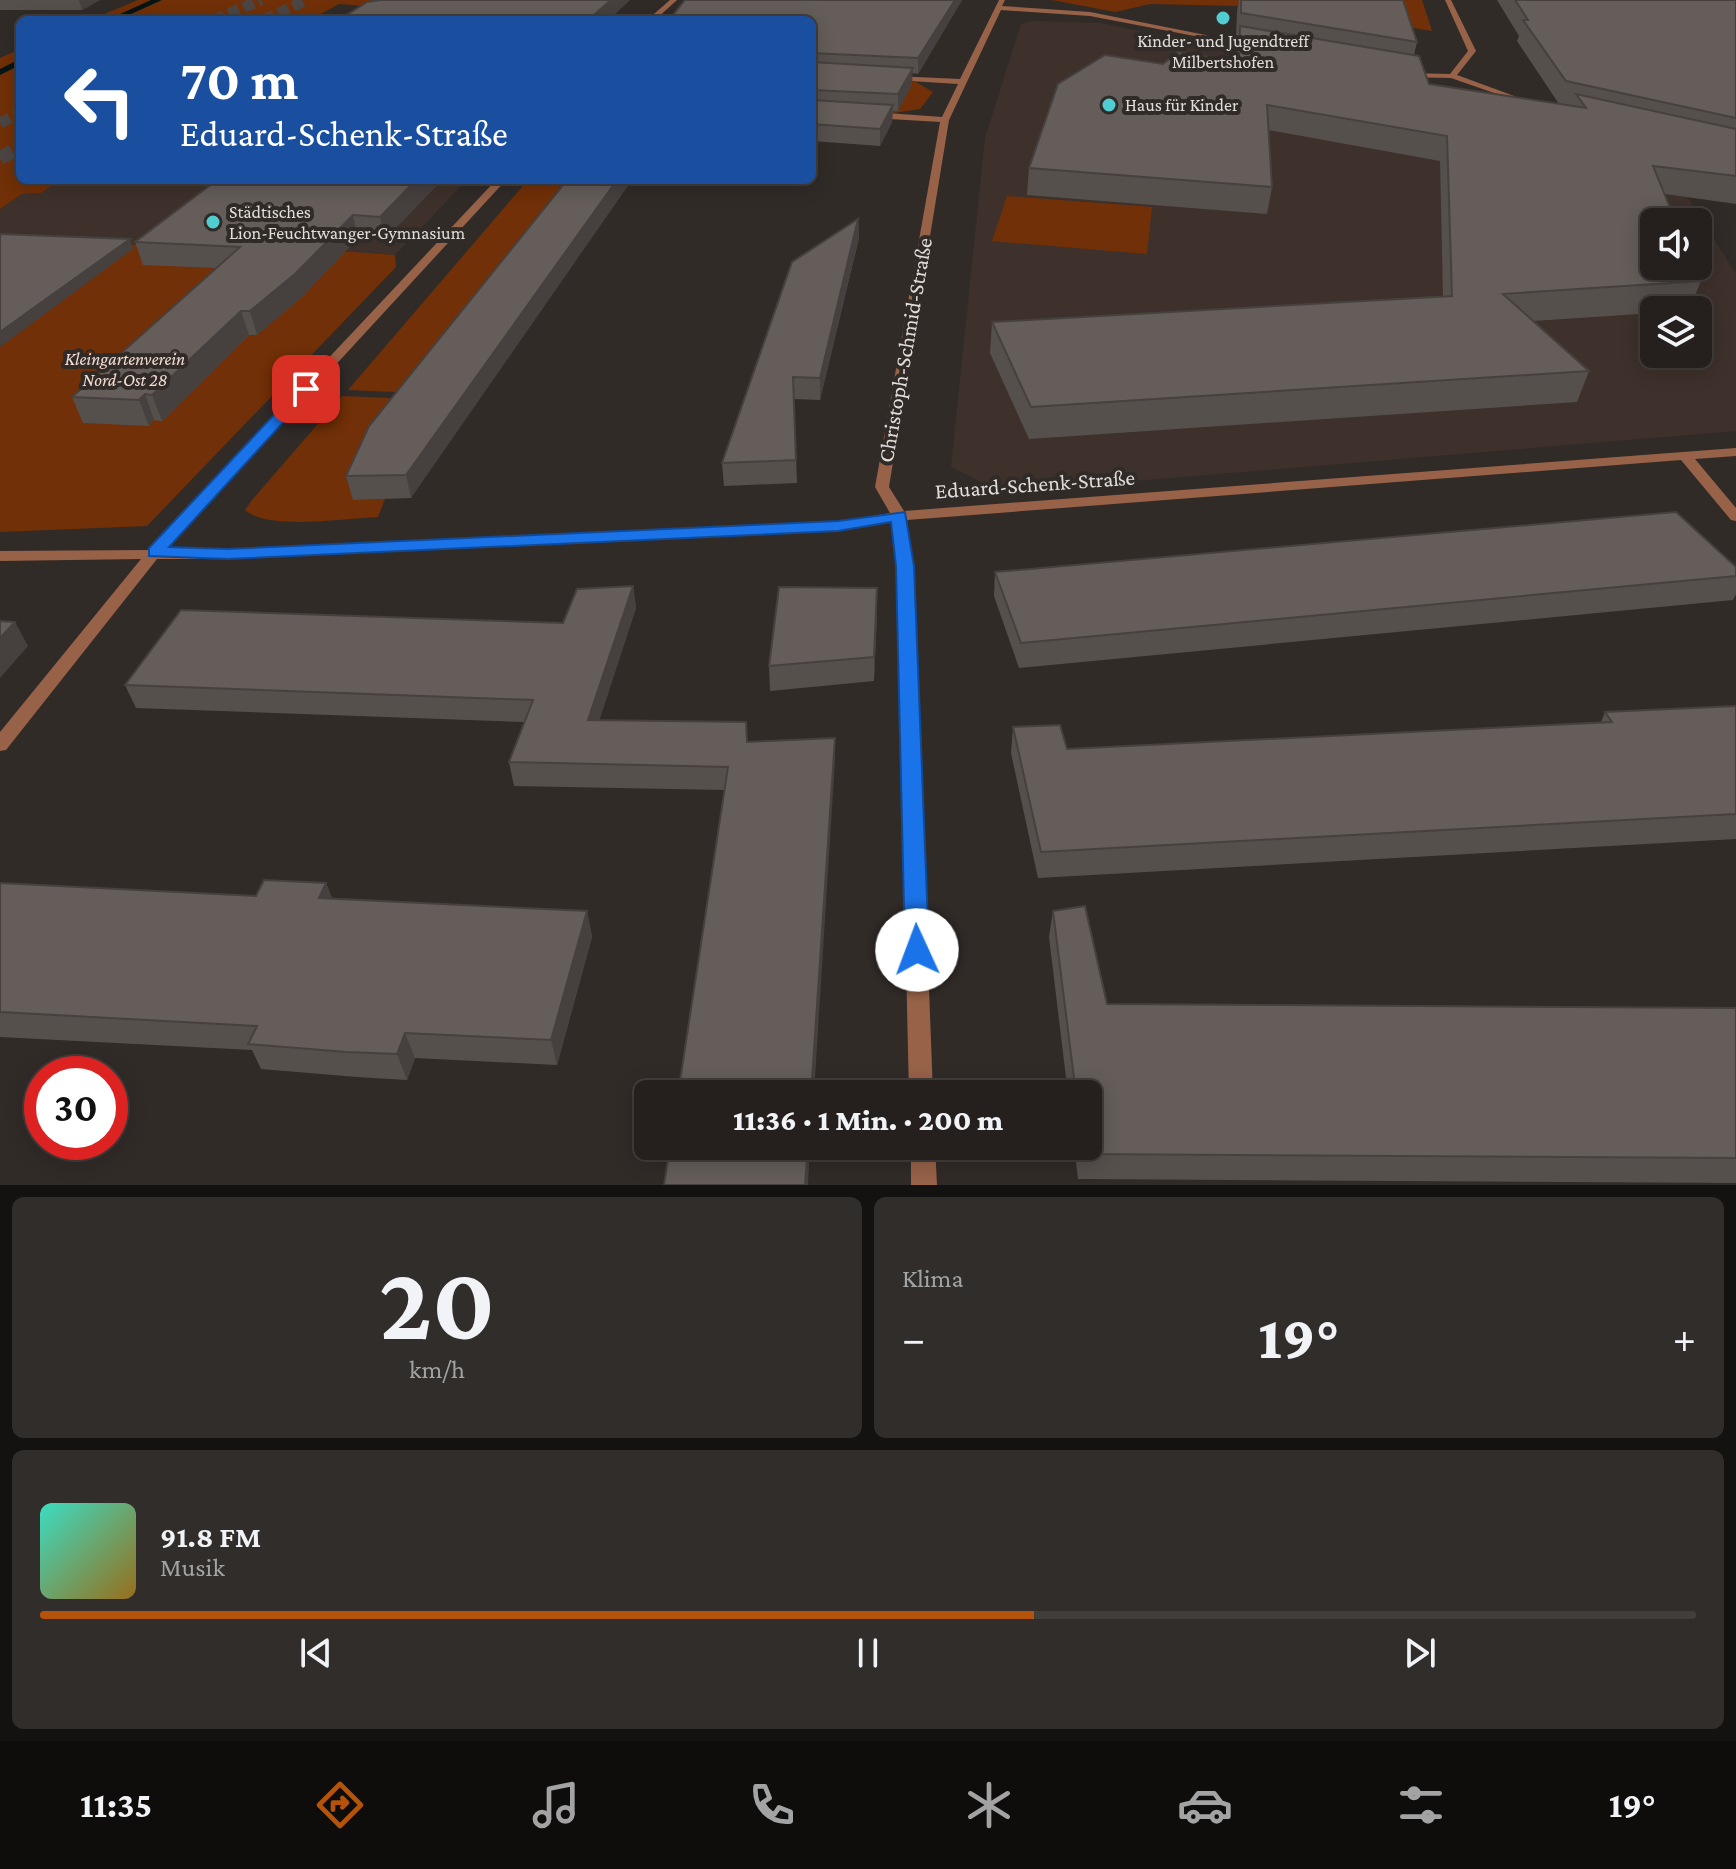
<!DOCTYPE html>
<html lang="de">
<meta charset="utf-8">
<style>
:root{--surface:#25201e;--page:#312d2b;--text:#f1f3f6;--muted:#a3a3a4;--line:#423e3c;--accent:#b45309}
body{margin:0;font-family:"Crimson Pro",serif;background:var(--page);color:var(--text);height:100vh;display:flex;flex-direction:column;font-size:30px;white-space:nowrap}
*{box-sizing:border-box;margin:0}
p{font-size:26px;color:var(--muted)}
.icon{flex:none;width:44px;height:44px;fill:none;stroke:currentColor;stroke-width:2;stroke-linecap:round;stroke-linejoin:round}
.map{position:relative;height:1185px;overflow:hidden}
.details{display:flex;flex-direction:column;gap:12px;padding:12px;background:#141210;flex:1}
.details>*{flex:none}
.guide{position:absolute;left:16px;top:16px;width:800px;height:168px;border-radius:12px;box-shadow:0 4px 20px #0003,0 0 0 2px var(--line);background:#1a4fa0;color:#fff;overflow:hidden}
.fabs{position:absolute;left:1640px;top:208px;display:grid;gap:16px}
.fabs a{display:grid;place-items:center;width:72px;height:72px;border-radius:12px;background:var(--surface);box-shadow:0 4px 20px #0003,0 0 0 2px var(--line);font-size:40px}
.speed{position:absolute;left:24px;top:1056px;display:flex;gap:16px;font-size:40px;font-weight:700;text-align:center}
.speed>*{display:grid;place-content:center;width:104px;height:104px;border-radius:50%;background:var(--surface);box-shadow:0 4px 20px #0003,0 0 0 2px var(--line);line-height:1}
.speed .limit{border:12px solid #d22;background:#fff;color:#111}
.pin{position:absolute;display:grid;place-items:center;width:68px;height:68px;color:#fff;margin:-34px;border-radius:16px;box-shadow:0 4px 12px #0006}
.me{position:absolute;width:88px;margin:-44px;rotate:358deg;stroke-linejoin:round;filter:drop-shadow(0 0 6px #0008)}
.turn{display:flex;align-items:center;gap:28px;height:168px;padding:0 32px;font-size:36px}
.turn .icon{width:104px;height:104px;stroke-width:2.5}
.turn b{display:block;font-size:56px;line-height:68px}
.big{font-size:60px;font-weight:800;line-height:1.1}
.details .card{flex:1;display:flex;flex-direction:column;justify-content:center;gap:12px;min-width:0;padding:0 28px;border-radius:12px;background:var(--page)}
.details .dial{align-items:center;gap:0}
.dial b{font-size:104px;line-height:1}
.song{display:flex;align-items:center;gap:24px}
.cover{width:96px;height:96px;border-radius:12px;background:linear-gradient(135deg,hsl(170 70% 55%),hsl(40 70% 35%))}
.played{height:8px;border-radius:4px;background:linear-gradient(90deg,var(--accent) 60%,var(--line) 60%)}
.keys{display:flex;justify-content:space-around;direction:ltr}
.heat{display:flex;justify-content:space-between;align-items:center;font-size:44px;direction:ltr}
.details .tiles{flex:1;display:grid;gap:12px;grid-template-columns:1fr 1fr}
.card:last-child{grid-column:span 2}
.trip{position:absolute;left:634px;top:1080px;width:468px;height:80px;border-radius:12px;background:var(--surface);box-shadow:0 4px 20px #0003,0 0 0 2px var(--line);font-weight:800;line-height:80px;text-align:center}
.menu{display:flex;height:128px;justify-content:space-around;align-items:center;background:#0f0d0c;color:var(--muted)}
.menu .icon{width:56px;height:56px}
.menu .current{color:var(--accent)}
.menu b{font-size:36px;color:var(--text)}
.map>svg:first-child{display:block}
.built{fill:#3e312b;fill-rule:evenodd}
.green{fill:#713007}
.lines{fill:none;stroke-linecap:round;stroke-linejoin:round}
.stream{fill:#051516;fill-rule:evenodd}
.trunk-tunnel-far1{stroke:#4b4643;stroke-width:11;stroke-dasharray:11 5;stroke-linecap:butt}
.trunk-tunnel{stroke:#4b4643;stroke-width:14;stroke-dasharray:14 7;stroke-linecap:butt}
.minor{fill:#976248;fill-rule:evenodd}
.wall{fill:#56504d}
.shaded-wall{fill:#46413f}
.building{fill:#645d5a;stroke:#46413f;stroke-width:2}
.route{fill:#1a73e8;stroke:#114b97;stroke-width:2}
.poi-dot{fill:#51ccd1;stroke:#312b28;stroke-width:3}
.labels{text-anchor:middle;dominant-baseline:central;stroke-width:8;stroke-linejoin:round;paint-order:stroke}
.far-poi-label{font-size:18px;fill:#e1dddb;stroke:#312b28;text-anchor:start}
.far-park-label{font-size:18px;font-style:italic;fill:#f4ddd3;stroke:#312b28}
.street-label{font-size:22px;fill:#e1dddb;stroke:#312b28}
</style>
<div class="map">
<svg width="1736" height="1185" viewBox="0 0 1736 1185">
<rect width="100%" height="100%" fill="#312b28"/>
<g class="built">
<path d="M1033,21l67,2 385,79 195,83 56,89v157l-735,61 -50,-25 34,-329 36,-114zM1654,222h44v44h-44zM1654,310h44v44h-44z"/>
<polygon points="60,180 467,180 395,255 233,243 215,250 0,236 0,209 22,194 41,193"/>
</g>
<g class="green">
<polygon points="138,0 380,0 366,6 339,4 310,20 90,20"/>
<polygon points="1052,0 1422,0 1432,31 1286,7 1150,4 1115,12"/>
<polygon points="20,49 20,180 60,180 41,193 22,194 0,209 0,58"/>
<polygon points="812,77 916,82 933,92 920,109 894,113 812,107"/>
<polygon points="528,180 584,180 418,393 348,390"/>
<polygon points="1007,196 1152,207 1147,254 992,241"/>
<polygon points="0,236 215,250 233,243 395,255 396,267 147,526 0,532"/>
<path d="M342,396l96,4 -70,64 -15,36 32,-1 -7,18c-32,1 -109,14 -133,-7l7,-10z"/>
</g>
<g class="lines">
<g class="stream">
<polygon points="151,0 162,0 118,20 107,20"/>
<polygon points="20,59 20,65 0,75 0,69"/>
</g>
<g class="trunk-tunnel-far1">
<polyline points="214,20 261,0"/>
<polyline points="264,20 307,0"/>
<polyline points="0,123 20,113"/>
</g>
<polyline class="trunk-tunnel" points="0,158 20,147"/>
<g class="minor">
<polygon points="670,0 677,0 655,20 647,20"/>
<polygon points="999,0 1005,0 1002,6 1090,12 1261,46 1257,48 1090,16 1001,10 949,120 889,487 904,511 1736,448 1736,456 1695,459 1736,508 1736,521 1731,520 1681,460 907,520 913,566 933,1094 909,1094 897,566 892,522 838,530 228,559 157,559 6,750 0,751 0,732 141,559 0,561 0,551 148,550 496,180 506,180 165,550 228,549 838,522 890,513 875,487 940,122 873,118 869,115 873,112 942,117 958,84 894,80 890,78 894,76 960,79"/>
<polygon points="1445,0 1451,0 1476,51 1457,75 1517,97 1517,101 1451,78 1403,77 1406,73 1450,74 1468,51"/>
<polygon points="911,1146 935,1146 937,1185 911,1185"/>
</g>
</g>
<g class="wall">
<polygon points="0,0 100,0 82,10 0,10"/>
<polygon points="685,0 962,0 918,74 912,73 912,84 898,111 893,111 892,122 880,146 812,141 812,20"/>
<polygon points="1239,0 1403,0 1417,42 1414,55 1429,84 1559,104 1517,41 1519,36 1497,0 1736,0 1736,204 1665,194 1701,281 1689,310 1654,310 1654,313 1533,321 1589,371 1577,402 1029,439 990,353 992,322 1443,296 1440,161 1268,130 1272,187 1267,214 1027,195 1029,168 1163,64 1236,61 1238,38 1236,37 1237,12"/>
<polygon points="217,180 442,180 385,239 358,238 303,296 257,335 249,335 162,421 154,420 149,426 83,423 72,397 216,268 143,265 135,242"/>
<polygon points="567,180 411,498 353,500 346,476"/>
<polygon points="858,219 859,238 820,400 794,399 797,483 724,486 722,463"/>
<polygon points="1736,567 1736,594 1733,600 1019,668 994,596 995,572"/>
<polygon points="633,586 636,608 599,720 747,742 835,761 724,790 514,786 509,762 524,722 136,708 125,685 563,623"/>
<polygon points="877,613 874,681 770,691 769,666"/>
<polygon points="1736,706 1736,839 1038,878 1011,753 1013,727 1067,749 1601,722 1605,712"/>
<polygon points="0,883 256,896 326,883 332,898 587,911 592,937 557,1065 415,1058 407,1080 357,1077 261,1069 252,1050 0,1037"/>
<polygon points="1053,911 1107,1004 1736,1008 1736,1183 1078,1179 1074,1146 1088,1146 1088,1094 1068,1094 1049,937"/>
</g>
<g class="shaded-wall">
<polygon points="79,0 100,0 82,10"/>
<polygon points="611,0 630,0 609,20 588,20"/>
<polygon points="955,0 962,0 918,74 918,58"/>
<polygon points="913,68 912,84 898,111 898,94"/>
<polygon points="893,105 892,122 880,146 880,129"/>
<polygon points="416,180 442,180 385,239 380,217"/>
<polygon points="617,180 632,180 411,498 406,475"/>
<polygon points="353,215 358,238 303,296 257,335 250,311"/>
<polygon points="858,219 859,238 820,400 820,378"/>
<polygon points="130,239 133,249 0,347 0,332"/>
<polygon points="241,311 249,335 162,421 152,395"/>
<polygon points="145,394 154,420 149,426 139,400"/>
<polygon points="633,586 636,608 592,743 588,720"/>
<polygon points="877,588 877,613 874,681 874,657"/>
<polygon points="15,622 28,646 0,678 0,638"/>
<polygon points="835,738 835,761 814,1094 811,1094"/>
<polygon points="326,883 336,909 319,898"/>
<polygon points="587,911 592,937 557,1065 551,1040"/>
<polygon points="405,1033 415,1058 407,1080 397,1054"/>
<polygon points="808,1146 810,1146 808,1185 805,1185"/>
</g>
<g class="building">
<polygon points="380,0 611,0 588,20 339,20 367,2"/>
<polygon points="685,0 955,0 918,58 812,53 812,20 669,20"/>
<polygon points="1241,0 1403,0 1417,42 1241,13"/>
<polygon points="1515,0 1736,0 1736,118 1566,81 1523,20 1528,20"/>
<polygon points="1240,26 1419,56 1429,84 1586,108 1576,94 1736,129 1736,176 1653,166 1676,222 1654,222 1654,266 1695,266 1701,281 1503,294 1589,371 1031,407 992,322 1452,296 1447,136 1267,105 1272,187 1029,168 1058,84 1105,55 1163,64 1178,52 1239,62"/>
<polygon points="812,62 913,68 898,94 812,90"/>
<polygon points="812,100 893,105 880,129 812,124"/>
<polygon points="217,180 416,180 380,217 353,215 296,273 250,311 241,311 152,395 145,394 139,400 72,397 240,247 135,242"/>
<polygon points="567,180 617,180 406,475 346,476 369,426"/>
<polygon points="858,219 820,378 793,377 796,460 722,463 792,262"/>
<polygon points="0,234 130,239 0,332"/>
<polygon points="1676,512 1736,567 1736,576 1021,643 995,572"/>
<polygon points="633,586 588,720 746,722 747,742 835,738 811,1094 678,1094 728,767 509,762 533,700 125,685 181,610 563,623 577,589"/>
<polygon points="779,587 877,588 874,657 769,666"/>
<polygon points="0,621 15,622 0,638"/>
<polygon points="1736,706 1736,814 1041,852 1013,727 1060,725 1067,749 1612,722 1605,712"/>
<polygon points="264,880 326,883 319,898 587,911 551,1040 405,1033 397,1054 346,1052 248,1044 257,1026 0,1012 0,883 256,896"/>
<polygon points="1085,906 1107,1004 1736,1008 1736,1158 1083,1154 1082,1146 1088,1146 1088,1094 1076,1094 1053,911"/>
<polygon points="670,1146 808,1146 805,1185 664,1185"/>
</g>
<polygon class="route" points="306,385 313,389 311,392 169,547 228,549 838,521 905,512 914,566 929,950 926,957 917,960 909,957 905,950 896,566 891,522 838,531 228,559 149,556 149,548 301,386"/>
<g class="poi-dot">
<circle cx="1223" cy="18" r="8"/>
<circle cx="1109" cy="105" r="8"/>
<circle cx="213" cy="222" r="8"/>
</g>
<g class="labels">
<g class="far-poi-label">
<text x="1223" y="41" text-anchor="middle">Kinder- und Jugendtreff<tspan x="1223" dy="21">Milbertshofen</tspan></text>
<text x="1125" y="105">Haus für Kinder</text>
<text x="229" y="212">Städtisches<tspan x="229" dy="21">Lion-Feuchtwanger-Gymnasium</tspan></text>
</g>
<g class="far-park-label">
<text x="125" y="359">Kleingartenverein<tspan x="125" dy="21">Nord-Ost 28</tspan></text>
</g>
<g class="street-label">
<text transform="translate(905 350) rotate(-80)">Christoph-Schmid-Straße</text>
<text transform="translate(1035 484) rotate(-4)">Eduard-Schenk-Straße</text>
</g>
</g>
</svg>
<div class="fabs">
<a><svg class="icon" aria-label="sound" viewBox="0 0 24 24"><path d="M4 9h4l5-4v14l-5-4H4zM17 9q2 3 0 6"/></svg></a>
<a><svg class="icon" aria-label="layers" viewBox="0 0 24 24"><path d="M12 4l9 5-9 5-9-5zM3 14l9 5 9-5"/></svg></a>
</div>
<div class="speed"><div class="limit">30</div></div>
<div class="pin" style="left:306px;top:389px;background:#d93025"><svg class="icon" aria-label="arrive" viewBox="0 0 24 24"><path d="M6 21V4h12l-3 4 3 4H6"/></svg></div>
<svg class="me" style="left:917px;top:950px" viewBox="-20 -20 40 40"><circle r="19" fill="#fff"/><path d="M0-13L10 11 0 6-10 11z" fill="#1a73e8"/></svg>
<div class="trip">11:36 · 1 Min. · 200 m</div>
<div class="guide">
<div class="turn"><svg class="icon" aria-label="left" viewBox="0 0 24 24"><path d="M17 20v-9H6M10 6l-5 5 5 5"/></svg><div><b>70 m</b>Eduard-Schenk-Straße</div></div>
</div>
</div>
<section class="details">
<div class="tiles">
<div class="card dial"><b>20</b><p>km/h</p></div>
<div class="card"><p>Klima</p>
<div class="heat"><a>−</a><b class="big">19°</b><a>+</a></div>
</div>
<div class="card">
<div class="song"><i class="cover"></i><div><b>91.8 FM</b><p>Musik</p></div></div>
<div class="played"></div>
<div class="keys"><svg class="icon" aria-label="previous" viewBox="0 0 24 24"><path d="M18 5L8 12l10 7zM5 5v14"/></svg><svg class="icon" aria-label="pause" viewBox="0 0 24 24"><path d="M8 5v14M16 5v14"/></svg><svg class="icon" aria-label="next" viewBox="0 0 24 24"><path d="M6 5l10 7-10 7zM19 5v14"/></svg></div>
</div>
</div>
</section>
<nav class="menu">
<b>11:35</b>
<svg class="icon current" aria-label="directions" viewBox="0 0 24 24"><path d="M12 3l9 9-9 9-9-9zM9 14v-3h6M13 9l2 2-2 2"/></svg>
<svg class="icon" aria-label="music" viewBox="0 0 24 24"><path d="M9 18V5l10-2v13"/><circle cx="6" cy="18" r="3"/><circle cx="16" cy="16" r="3"/></svg>
<svg class="icon" aria-label="phone" viewBox="0 0 24 24"><path d="M5 4h4l2 5-3 2q2 4 5 5l2-3 5 2v4C11 20 4 13 5 4z"/></svg>
<svg class="icon" aria-label="climate" viewBox="0 0 24 24"><path d="M12 3v18M4 7l16 10M4 17L20 7"/></svg>
<svg class="icon" aria-label="car" viewBox="0 0 24 24"><path d="M5 17H2v-5l4-1 3-4h7l3 4 3 1v5h-3M9 17h6M6 11h13"/><circle cx="7" cy="17" r="2"/><circle cx="17" cy="17" r="2"/></svg>
<svg class="icon" aria-label="filters" viewBox="0 0 24 24"><path d="M4 7h16M4 17h16"/><circle cx="9" cy="7" r="2"/><circle cx="15" cy="17" r="2"/></svg>
<b>19°</b>
</nav>
